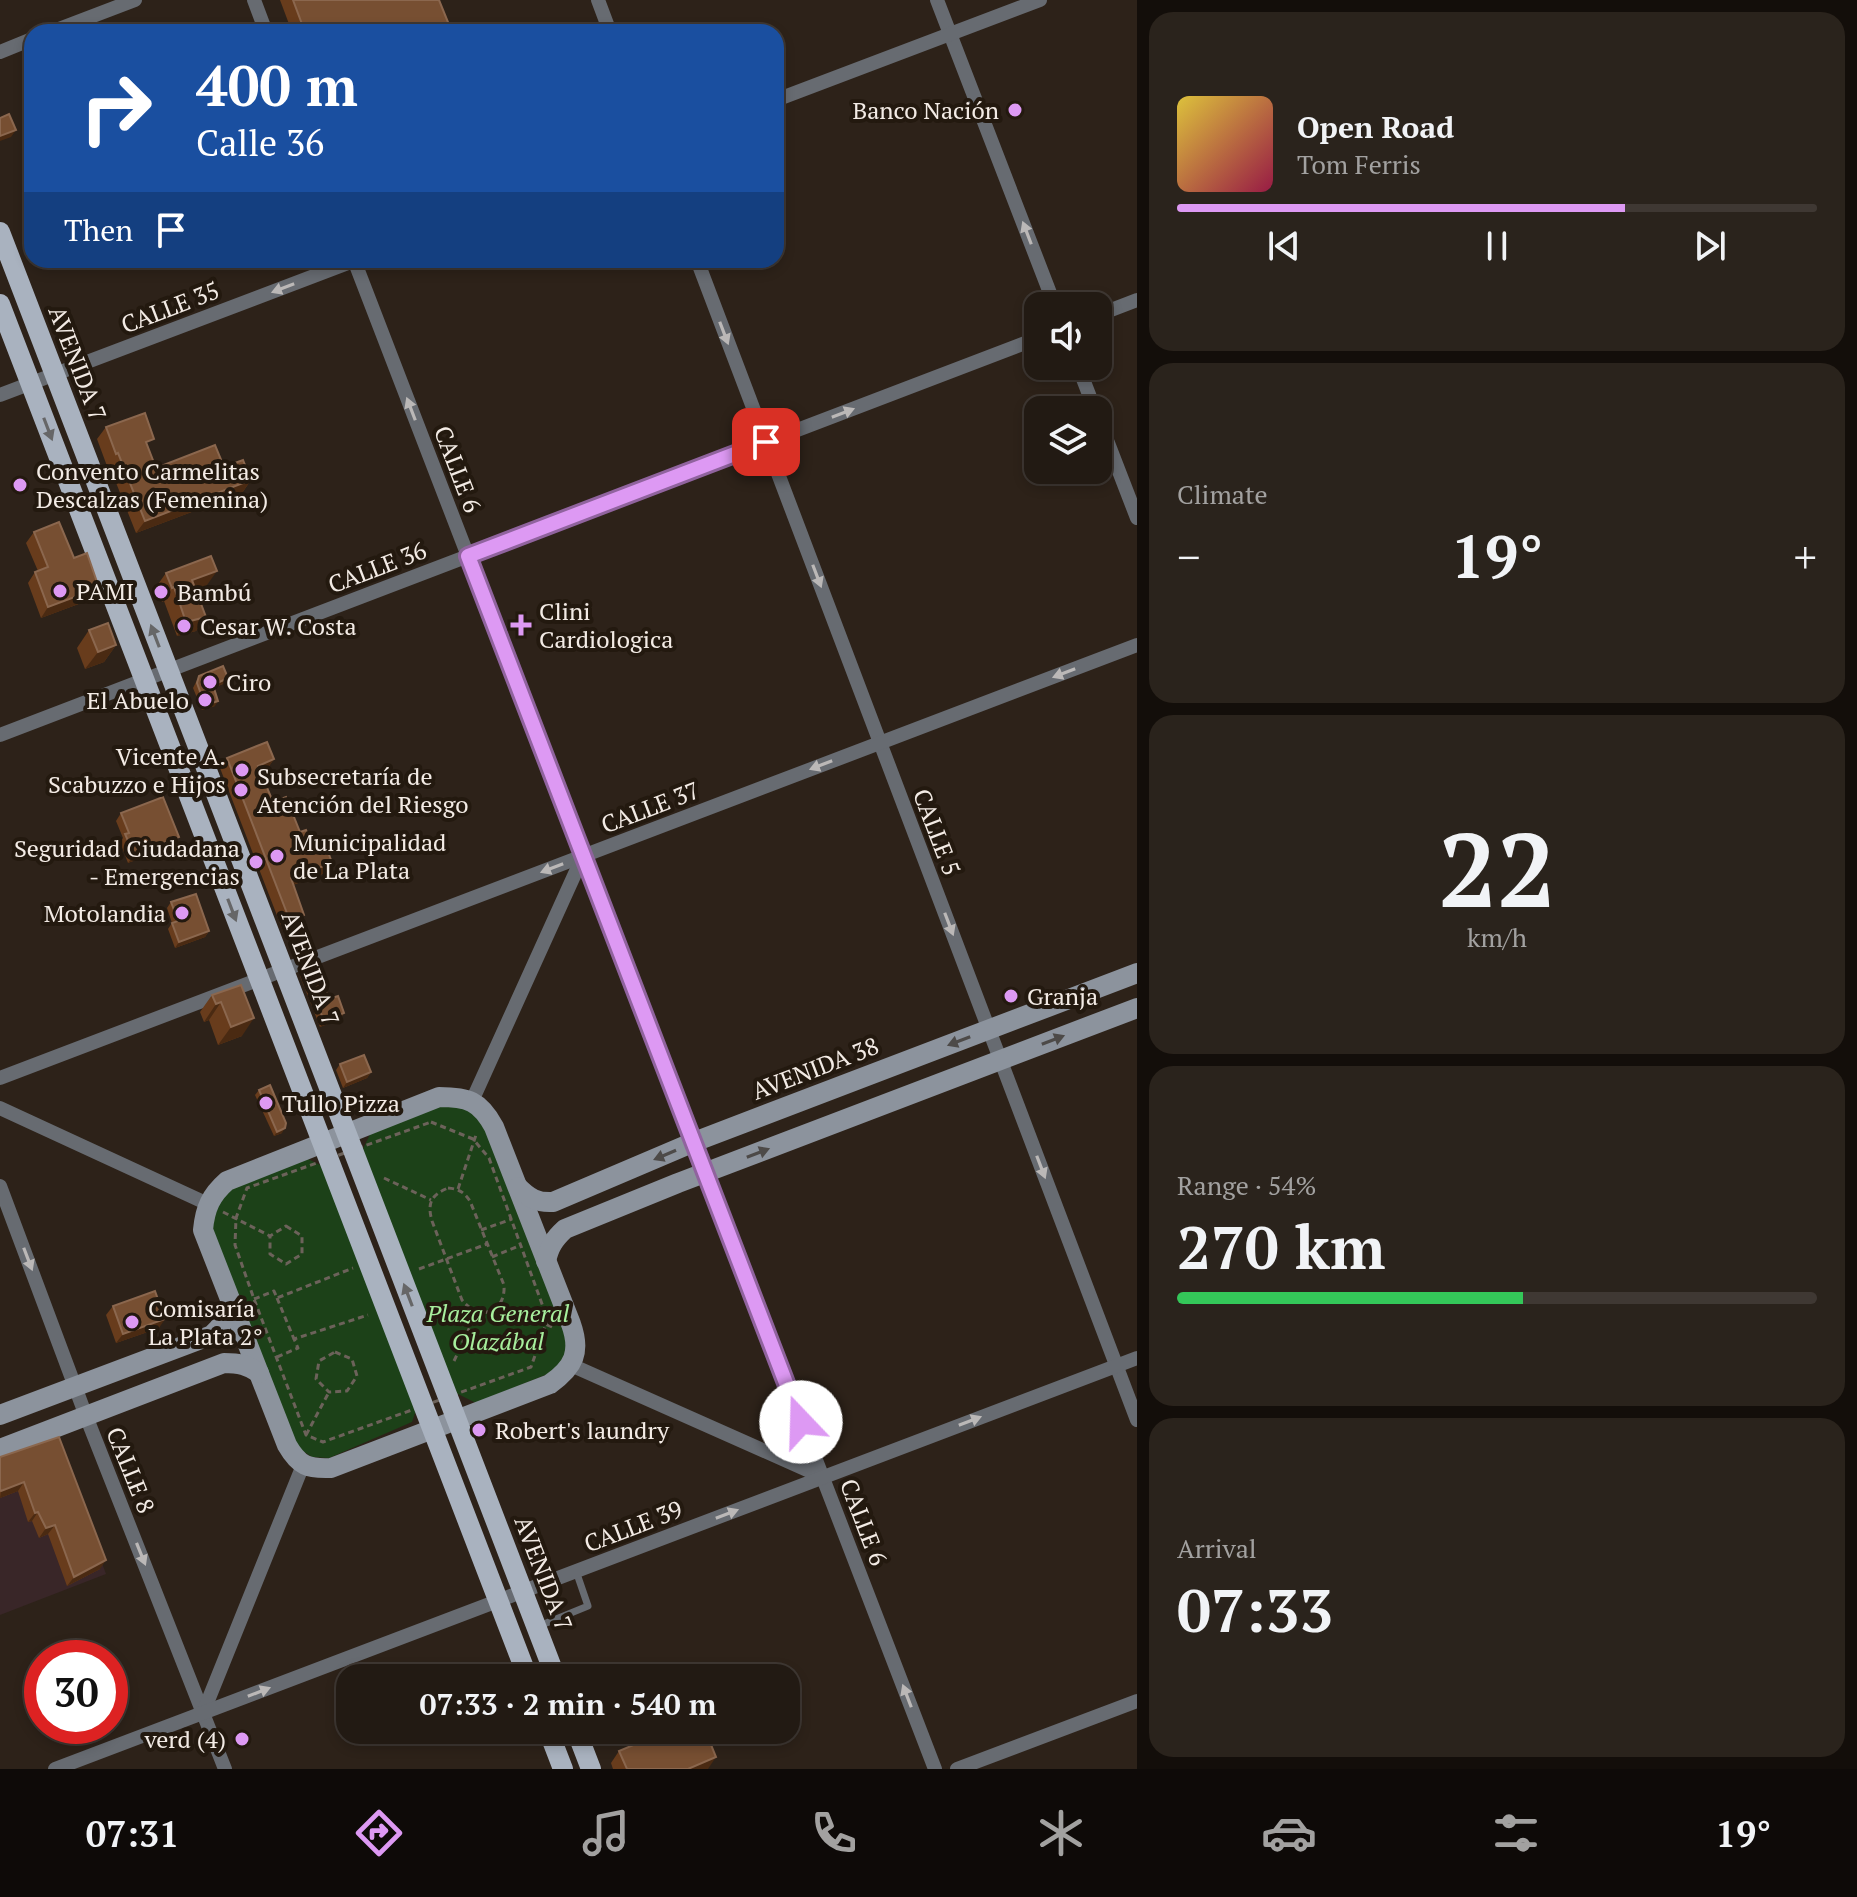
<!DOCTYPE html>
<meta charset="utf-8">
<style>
:root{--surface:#221a13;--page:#2a231c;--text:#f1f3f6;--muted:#a2a1a0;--line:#3f3833;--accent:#dd99f3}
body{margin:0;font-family:"PT Serif",serif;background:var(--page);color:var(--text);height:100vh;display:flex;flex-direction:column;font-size:30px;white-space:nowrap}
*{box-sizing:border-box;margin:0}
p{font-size:26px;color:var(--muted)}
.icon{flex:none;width:44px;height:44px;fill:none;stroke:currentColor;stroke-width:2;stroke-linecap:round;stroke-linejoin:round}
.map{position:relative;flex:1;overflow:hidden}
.panel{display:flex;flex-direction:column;gap:12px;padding:12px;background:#130e0a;width:720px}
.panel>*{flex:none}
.top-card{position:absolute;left:24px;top:24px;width:760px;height:244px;border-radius:24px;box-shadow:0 4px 12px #0003,0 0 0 2px var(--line);background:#1a4fa0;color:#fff;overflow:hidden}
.tools{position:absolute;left:1024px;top:292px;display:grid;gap:16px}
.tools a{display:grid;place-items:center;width:88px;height:88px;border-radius:16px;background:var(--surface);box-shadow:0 4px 12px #0003,0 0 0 2px var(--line);font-size:40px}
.speed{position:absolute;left:24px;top:1640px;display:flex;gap:16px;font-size:40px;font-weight:700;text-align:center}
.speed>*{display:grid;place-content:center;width:104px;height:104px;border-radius:50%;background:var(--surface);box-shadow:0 4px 12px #0003,0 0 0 2px var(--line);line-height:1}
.speed .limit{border:12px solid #d22;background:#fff;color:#111}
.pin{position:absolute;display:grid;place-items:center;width:68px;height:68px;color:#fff;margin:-34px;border-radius:16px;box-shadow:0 4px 12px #0006}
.me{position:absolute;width:88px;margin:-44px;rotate:339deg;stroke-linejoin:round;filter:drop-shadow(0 0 6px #0008)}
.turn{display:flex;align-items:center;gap:28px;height:168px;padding:0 40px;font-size:36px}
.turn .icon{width:104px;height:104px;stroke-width:2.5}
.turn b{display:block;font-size:56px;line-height:68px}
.then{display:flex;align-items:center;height:76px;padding:0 40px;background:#0003;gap:16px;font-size:30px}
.big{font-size:60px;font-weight:600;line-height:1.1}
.panel .card{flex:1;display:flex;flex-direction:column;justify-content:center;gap:12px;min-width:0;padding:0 28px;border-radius:24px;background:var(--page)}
.panel .dial{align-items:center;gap:0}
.dial b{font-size:104px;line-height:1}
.song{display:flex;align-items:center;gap:24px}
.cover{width:96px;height:96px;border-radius:12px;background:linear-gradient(135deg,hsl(50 70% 55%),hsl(340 70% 35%))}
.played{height:8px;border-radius:4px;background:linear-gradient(90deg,var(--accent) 70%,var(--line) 70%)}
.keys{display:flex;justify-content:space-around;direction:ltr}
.heat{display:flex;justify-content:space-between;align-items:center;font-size:44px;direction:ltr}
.charge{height:12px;border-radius:6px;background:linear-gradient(90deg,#34c759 54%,var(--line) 0)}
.trip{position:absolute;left:336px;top:1664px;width:464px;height:80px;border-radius:24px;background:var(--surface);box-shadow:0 4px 12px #0003,0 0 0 2px var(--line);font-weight:600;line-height:80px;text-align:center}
.menu{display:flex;height:128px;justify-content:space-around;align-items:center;background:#0e0a08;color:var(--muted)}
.menu .icon{width:56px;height:56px}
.menu .current{color:var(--accent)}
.menu b{font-size:36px;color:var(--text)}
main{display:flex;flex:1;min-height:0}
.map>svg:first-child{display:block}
.education{fill:#392628}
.green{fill:#1c4118}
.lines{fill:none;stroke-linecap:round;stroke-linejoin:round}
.path{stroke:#6c625a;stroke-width:3;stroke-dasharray:6 4;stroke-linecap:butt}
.lane{stroke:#676b71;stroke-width:7}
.street{stroke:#676b71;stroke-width:14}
.secondary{stroke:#8c939d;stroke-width:20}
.primary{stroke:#a9b2bf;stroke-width:20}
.wall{fill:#683c1c}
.shaded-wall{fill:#4a2a12}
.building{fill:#774f32;stroke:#8b674e;stroke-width:2}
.oneway{fill:#bbb8b7}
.oneway2{fill:#666667}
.oneway3{fill:#4d4a48}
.route-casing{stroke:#90639e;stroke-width:20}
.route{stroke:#dd99f3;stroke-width:14}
.poi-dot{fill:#dd99f3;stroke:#23190f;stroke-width:3}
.labels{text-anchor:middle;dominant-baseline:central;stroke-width:8;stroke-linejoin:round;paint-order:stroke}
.poi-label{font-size:24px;fill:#f3ebe5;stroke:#23190f;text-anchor:start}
.street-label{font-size:24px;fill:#f3ebe5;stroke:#23190f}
.park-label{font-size:24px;font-style:italic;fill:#a7ef9d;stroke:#23190f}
</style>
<main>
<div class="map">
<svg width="1137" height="1769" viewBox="0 0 1137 1769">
<rect width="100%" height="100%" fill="#2d2219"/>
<polygon class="education" points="57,1440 106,1574 0,1615 0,1461"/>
<g class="green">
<polygon points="446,1100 484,1117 569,1336 568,1356 555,1371 476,1403 456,1393 363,1149 372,1130"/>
<polygon points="302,1156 322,1166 416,1410 412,1422 329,1458 312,1457 297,1447 212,1228 215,1204 232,1182"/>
</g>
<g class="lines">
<g class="path">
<polygon points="431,1122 473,1139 489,1158 546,1315 546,1324 531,1367 323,1442 306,1435 254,1299 235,1245 236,1218 247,1188"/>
<polyline points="384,1178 431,1200"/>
<path d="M448,1188c11,1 16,4 22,13l34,84c2,28 -25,37 -42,15l-30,-79c-5,-18 -1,-26 16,-33z"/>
<polyline points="458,1189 477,1132"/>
<polyline points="223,1212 270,1236"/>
<polygon points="286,1226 302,1236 302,1254 286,1264 270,1254 270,1236"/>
<polyline points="481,1230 512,1219"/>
<polyline points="492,1257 521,1245"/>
<polyline points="419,1269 487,1244"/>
<polyline points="277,1298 294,1339"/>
<polyline points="254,1299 274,1291 277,1298 353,1268"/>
<polyline points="501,1304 552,1327"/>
<polygon points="335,1352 352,1359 357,1376 347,1391 329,1392 316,1379 319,1361"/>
<polyline points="277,1357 298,1348 294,1339 368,1315"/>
<polyline points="454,1361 476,1314"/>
<polyline points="306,1435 329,1392"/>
</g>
<polyline class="lane" points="539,1626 588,1606 576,1571"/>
<g class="street">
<polyline points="254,0 266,32"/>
<polyline points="598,0 610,32"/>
<polyline points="937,0 1055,306"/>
<polyline points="51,32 135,0"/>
<polyline points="0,52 32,39"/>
<polyline points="776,100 1040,0"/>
<polyline points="354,260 935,1769"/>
<polyline points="697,260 1137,1420"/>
<polyline points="1098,315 1137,300"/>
<polyline points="1078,366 1095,410"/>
<polyline points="0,395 356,260"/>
<polyline points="1098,417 1137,518"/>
<polyline points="0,735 1038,338"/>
<polyline points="0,1078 1137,645"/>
<polyline points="472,1101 583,856"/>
<polyline points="0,1108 208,1204"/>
<polyline points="0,1186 86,1416 225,1769"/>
<polyline points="571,1365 823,1477"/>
<polyline points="203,1713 303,1465"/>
<polyline points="55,1769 1137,1358"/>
<polyline points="957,1769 1137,1701"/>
</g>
<g class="secondary">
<path d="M439,1097c29,0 41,4 55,30l77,197c10,28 3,43 -21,60l-219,84c-23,1 -32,-2 -44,-23l-84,-215c2,-22 8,-35 24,-49z"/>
<path d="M518,1187c11,11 19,16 35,15l141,-60 443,-169"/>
<path d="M546,1261c3,-14 8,-22 19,-32l113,-46 459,-175"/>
<path d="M0,1415l212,-80c11,-10 15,-19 19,-34"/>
<path d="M0,1449l224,-86c15,0 24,2 35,10"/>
</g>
<g class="primary">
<polyline points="0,232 556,1678"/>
<polyline points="0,304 528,1678"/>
<polyline points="548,1730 563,1769"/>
<polyline points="576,1730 591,1769"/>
</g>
</g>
<g class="wall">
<polygon points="280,0 439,0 452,32 292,32"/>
<polygon points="32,220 32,244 26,227"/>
<polygon points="106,427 148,448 156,468 224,467 251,480 242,493 136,533 109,465 107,466 97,439"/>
<polygon points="34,532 74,558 99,588 92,599 41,618 28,583 35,572 38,571 26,543"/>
<polygon points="166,573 207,585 196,589 206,617 196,631 177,636 164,601 162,602 156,587"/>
<polygon points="89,630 116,645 104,662 85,669 77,648"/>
<polygon points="199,676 225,683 214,688 215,706 202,710 193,688"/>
<polygon points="227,758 274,759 267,769 261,772 273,802 300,832 314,851 332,863 325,873 293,885 298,925 283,931 220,768"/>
<polygon points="121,813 174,845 128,863 120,842 123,838 116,821"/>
<polygon points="171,902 209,931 205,937 175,948 168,929 172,923 167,908"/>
<polygon points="304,970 329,999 344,1013 340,1019 320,1027 300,976"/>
<polygon points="241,985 242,1036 218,1045 209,1020 204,1022 200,1012 212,995"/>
<polygon points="340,1064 371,1072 367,1078 343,1088 336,1070"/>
<polygon points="259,1090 282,1133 274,1136 255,1095"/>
<polygon points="113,1306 159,1328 116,1343 106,1315"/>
<polygon points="59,1437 100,1569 67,1586 48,1534 39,1538 32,1521 28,1522 18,1491 0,1498 0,1457"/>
<polygon points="619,1751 708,1769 613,1769 611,1763"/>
</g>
<g class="shaded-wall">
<polygon points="16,130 11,137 0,141 0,136"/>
<polygon points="251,480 242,493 136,533 145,521"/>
<polygon points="217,571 207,585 183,594 192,580"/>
<polygon points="99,588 92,599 41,618 48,607"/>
<polygon points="206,617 196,631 177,636 186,622"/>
<polygon points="116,645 104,662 85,669 98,652"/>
<polygon points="228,678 225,683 209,690 213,685"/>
<polygon points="218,701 215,706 202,710 205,705"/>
<polygon points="274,759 267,769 251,776 258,766"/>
<polygon points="179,837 174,845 128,863 134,855"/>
<polygon points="332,863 325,873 284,888 291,878"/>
<polygon points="304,915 298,925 283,931 290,921"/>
<polygon points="209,931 205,937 175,948 179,942"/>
<polygon points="221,1002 209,1020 204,1022 216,1004"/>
<polygon points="344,1013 340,1019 320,1027 324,1021"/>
<polygon points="254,1018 242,1036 218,1045 231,1027"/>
<polygon points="371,1072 367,1078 343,1088 347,1082"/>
<polygon points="285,1128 282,1133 274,1136 277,1132"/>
<polygon points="165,1319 159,1328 116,1343 123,1334"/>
<polygon points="24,1482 18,1491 0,1498 1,1491"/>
<polygon points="38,1512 32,1521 28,1522 35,1513"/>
<polygon points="55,1525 48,1534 39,1538 46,1528"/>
<polygon points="106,1560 100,1569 67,1586 74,1577"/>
<polygon points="608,1730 620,1730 604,1736"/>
<polygon points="716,1757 708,1769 688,1769"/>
</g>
<g class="building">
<polygon points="293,0 439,0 452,32 305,32"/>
<polygon points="9,114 16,130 0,136 0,118"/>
<polygon points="145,413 154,439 146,442 156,468 215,445 224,467 243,460 251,480 145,521 118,453 116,454 106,427"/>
<polygon points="59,522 74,558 87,553 99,588 48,607 35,572 48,567 34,532"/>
<polygon points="211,556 217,571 192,580 206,617 186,622 174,587 172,588 166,573"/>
<polygon points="108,623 116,645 98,652 89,630"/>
<polygon points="223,666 228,678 213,685 218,701 205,705 197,683 199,676"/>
<polygon points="267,742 274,759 258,766 273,802 286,797 300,832 306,830 314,851 326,846 332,863 291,878 304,915 290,921 227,758"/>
<polygon points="163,797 179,837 134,855 125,834 129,833 121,813"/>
<polygon points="196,894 209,931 179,942 172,923 178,921 171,902"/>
<polygon points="315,965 329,999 338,996 344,1013 324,1021 304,970"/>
<polygon points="241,985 254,1018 231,1027 221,1002 216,1004 212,995"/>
<polygon points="364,1055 371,1072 347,1082 340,1064"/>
<polygon points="270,1085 286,1123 285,1128 277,1132 259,1090"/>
<polygon points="155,1291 165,1319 123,1334 113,1306"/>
<polygon points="59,1437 106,1560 74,1577 55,1525 46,1528 38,1512 35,1513 24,1482 1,1491 0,1489 0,1457"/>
<polygon points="669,1730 705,1730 716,1757 688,1769 627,1769 619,1751"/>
</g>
<defs><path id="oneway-solid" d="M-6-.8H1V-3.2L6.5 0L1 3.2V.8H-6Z" transform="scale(2)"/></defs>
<g class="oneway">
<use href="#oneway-solid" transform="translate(1027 233) rotate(-111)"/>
<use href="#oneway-solid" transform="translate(283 288) rotate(159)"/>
<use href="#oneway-solid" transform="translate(724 333) rotate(69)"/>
<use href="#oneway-solid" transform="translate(411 409) rotate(-111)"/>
<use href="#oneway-solid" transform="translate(843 413) rotate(-21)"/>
<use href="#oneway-solid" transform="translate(817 576) rotate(69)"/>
<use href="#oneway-solid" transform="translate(1064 673) rotate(159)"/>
<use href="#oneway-solid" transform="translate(821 765) rotate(159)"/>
<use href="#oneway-solid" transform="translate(552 868) rotate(159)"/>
<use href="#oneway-solid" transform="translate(949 924) rotate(69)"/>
<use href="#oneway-solid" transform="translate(1041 1167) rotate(69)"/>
<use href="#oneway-solid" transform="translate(28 1259) rotate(69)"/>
<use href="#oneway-solid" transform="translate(970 1421) rotate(-21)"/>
<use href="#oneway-solid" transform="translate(727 1514) rotate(-21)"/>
<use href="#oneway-solid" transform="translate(141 1554) rotate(68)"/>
<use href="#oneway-solid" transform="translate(259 1692) rotate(-21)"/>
<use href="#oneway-solid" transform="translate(907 1696) rotate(-111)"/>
</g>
<g class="oneway2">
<use href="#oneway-solid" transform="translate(48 429) rotate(69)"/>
<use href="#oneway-solid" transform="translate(155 636) rotate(-111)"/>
<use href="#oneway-solid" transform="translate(232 910) rotate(69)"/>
<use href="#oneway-solid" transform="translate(408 1295) rotate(-111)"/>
</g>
<g class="oneway3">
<use href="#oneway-solid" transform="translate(1053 1040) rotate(-21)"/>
<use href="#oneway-solid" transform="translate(959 1041) rotate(159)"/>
<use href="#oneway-solid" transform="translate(758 1153) rotate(-21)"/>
<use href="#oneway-solid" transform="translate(665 1155) rotate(157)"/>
</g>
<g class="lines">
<g class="route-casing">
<polyline id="route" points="766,442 468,556 801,1422"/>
</g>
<use href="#route" class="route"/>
</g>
<g class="poi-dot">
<circle cx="1015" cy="110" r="8"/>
<circle cx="20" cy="485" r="8"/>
<circle cx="60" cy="591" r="8"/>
<circle cx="161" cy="592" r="8"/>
<path d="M517 613h8v8h8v8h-8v8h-8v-8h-8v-8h8z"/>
<circle cx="184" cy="626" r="8"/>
<circle cx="210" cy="682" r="8"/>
<circle cx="205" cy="700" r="8"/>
<circle cx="242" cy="770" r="8"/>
<circle cx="241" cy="790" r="8"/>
<circle cx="277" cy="856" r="8"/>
<circle cx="256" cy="862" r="8"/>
<circle cx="182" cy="913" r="8"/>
<circle cx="1011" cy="996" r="8"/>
<circle cx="266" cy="1103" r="8"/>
<circle cx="132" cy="1322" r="8"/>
<circle cx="479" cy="1430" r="8"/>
<circle cx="242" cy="1739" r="8"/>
</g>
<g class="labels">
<g class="poi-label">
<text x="999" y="110" text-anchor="end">Banco Nación</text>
<text x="36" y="471">Convento Carmelitas<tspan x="36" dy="28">Descalzas (Femenina)</tspan></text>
<text x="76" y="591">PAMI</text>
<text x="177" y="592">Bambú</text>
<text x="539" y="611">Clini<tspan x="539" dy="28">Cardiologica</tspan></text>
<text x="200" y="626">Cesar W. Costa</text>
<text x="226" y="682">Ciro</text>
<text x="189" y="700" text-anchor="end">El Abuelo</text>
<text x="226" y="756" text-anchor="end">Vicente A.<tspan x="226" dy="28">Scabuzzo e Hijos</tspan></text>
<text x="257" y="776">Subsecretaría de<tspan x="257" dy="28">Atención del Riesgo</tspan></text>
<text x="293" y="842">Municipalidad<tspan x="293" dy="28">de La Plata</tspan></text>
<text x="240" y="848" text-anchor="end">Seguridad Ciudadana<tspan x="240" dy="28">- Emergencias</tspan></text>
<text x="166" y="913" text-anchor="end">Motolandia</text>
<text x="1027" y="996">Granja</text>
<text x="282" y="1103">Tullo Pizza</text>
<text x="148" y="1308">Comisaría<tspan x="148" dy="28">La Plata 2°</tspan></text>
<text x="495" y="1430">Robert's laundry</text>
<text x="226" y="1739" text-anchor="end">verd (4)</text>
</g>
<g class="street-label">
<text transform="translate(170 307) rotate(-21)">CALLE 35</text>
<text transform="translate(78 363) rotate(69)">AVENIDA 7</text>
<text transform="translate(458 469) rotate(69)">CALLE 6</text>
<text transform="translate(377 567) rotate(-21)">CALLE 36</text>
<text transform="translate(650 807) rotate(-21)">CALLE 37</text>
<text transform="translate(937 832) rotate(69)">CALLE 5</text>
<text transform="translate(311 968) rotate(69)">AVENIDA 7</text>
<text transform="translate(815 1068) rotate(-21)">AVENIDA 38</text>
<text transform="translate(131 1470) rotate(68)">CALLE 8</text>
<text transform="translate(864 1522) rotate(69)">CALLE 6</text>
<text transform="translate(633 1526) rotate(-21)">CALLE 39</text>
<text transform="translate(544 1573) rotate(69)">AVENIDA 7</text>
</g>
<g class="park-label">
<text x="498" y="1313">Plaza General<tspan x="498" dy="28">Olazábal</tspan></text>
</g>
</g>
</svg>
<div class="tools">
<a><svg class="icon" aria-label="sound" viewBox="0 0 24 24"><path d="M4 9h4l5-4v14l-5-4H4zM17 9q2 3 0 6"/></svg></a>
<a><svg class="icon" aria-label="layers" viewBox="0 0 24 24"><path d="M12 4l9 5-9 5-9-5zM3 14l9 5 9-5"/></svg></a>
</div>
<div class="speed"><div class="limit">30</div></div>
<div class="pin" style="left:766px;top:442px;background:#d93025"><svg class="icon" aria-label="arrive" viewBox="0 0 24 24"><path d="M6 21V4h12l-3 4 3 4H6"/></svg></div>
<svg class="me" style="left:801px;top:1422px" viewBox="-20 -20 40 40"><circle r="19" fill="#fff"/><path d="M0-13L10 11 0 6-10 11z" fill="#dd99f3"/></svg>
<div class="trip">07:33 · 2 min · 540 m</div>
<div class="top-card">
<div class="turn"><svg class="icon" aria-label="right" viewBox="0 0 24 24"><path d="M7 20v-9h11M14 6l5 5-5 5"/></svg><div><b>400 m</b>Calle 36</div></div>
<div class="then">Then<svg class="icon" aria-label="arrive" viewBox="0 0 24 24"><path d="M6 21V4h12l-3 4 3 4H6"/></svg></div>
</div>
</div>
<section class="panel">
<div class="card">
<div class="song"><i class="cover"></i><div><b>Open Road</b><p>Tom Ferris</p></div></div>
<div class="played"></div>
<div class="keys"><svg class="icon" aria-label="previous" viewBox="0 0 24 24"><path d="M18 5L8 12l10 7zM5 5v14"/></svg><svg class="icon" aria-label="pause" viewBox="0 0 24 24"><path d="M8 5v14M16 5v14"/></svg><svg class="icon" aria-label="next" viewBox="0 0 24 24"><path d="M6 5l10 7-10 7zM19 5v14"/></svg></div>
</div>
<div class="card"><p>Climate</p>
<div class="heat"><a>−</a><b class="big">19°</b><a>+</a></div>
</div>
<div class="card dial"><b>22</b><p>km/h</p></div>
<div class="card"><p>Range · 54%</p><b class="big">270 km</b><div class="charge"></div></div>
<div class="card"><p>Arrival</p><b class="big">07:33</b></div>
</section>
</main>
<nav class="menu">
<b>07:31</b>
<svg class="icon current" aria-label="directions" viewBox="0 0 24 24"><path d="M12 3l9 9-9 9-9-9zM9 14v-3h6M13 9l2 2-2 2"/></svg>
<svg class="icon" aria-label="music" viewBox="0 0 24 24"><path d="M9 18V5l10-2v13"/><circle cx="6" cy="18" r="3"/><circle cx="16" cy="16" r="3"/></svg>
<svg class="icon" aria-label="phone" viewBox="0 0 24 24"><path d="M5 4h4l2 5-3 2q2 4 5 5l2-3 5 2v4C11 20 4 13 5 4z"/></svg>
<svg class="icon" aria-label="climate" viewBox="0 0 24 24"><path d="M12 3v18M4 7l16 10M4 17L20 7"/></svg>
<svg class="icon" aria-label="car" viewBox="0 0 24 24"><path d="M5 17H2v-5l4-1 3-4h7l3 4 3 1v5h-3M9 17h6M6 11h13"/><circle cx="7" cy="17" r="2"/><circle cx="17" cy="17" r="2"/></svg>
<svg class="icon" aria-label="filters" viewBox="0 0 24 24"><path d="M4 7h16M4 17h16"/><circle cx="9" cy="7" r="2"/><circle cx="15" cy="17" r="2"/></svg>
<b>19°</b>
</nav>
